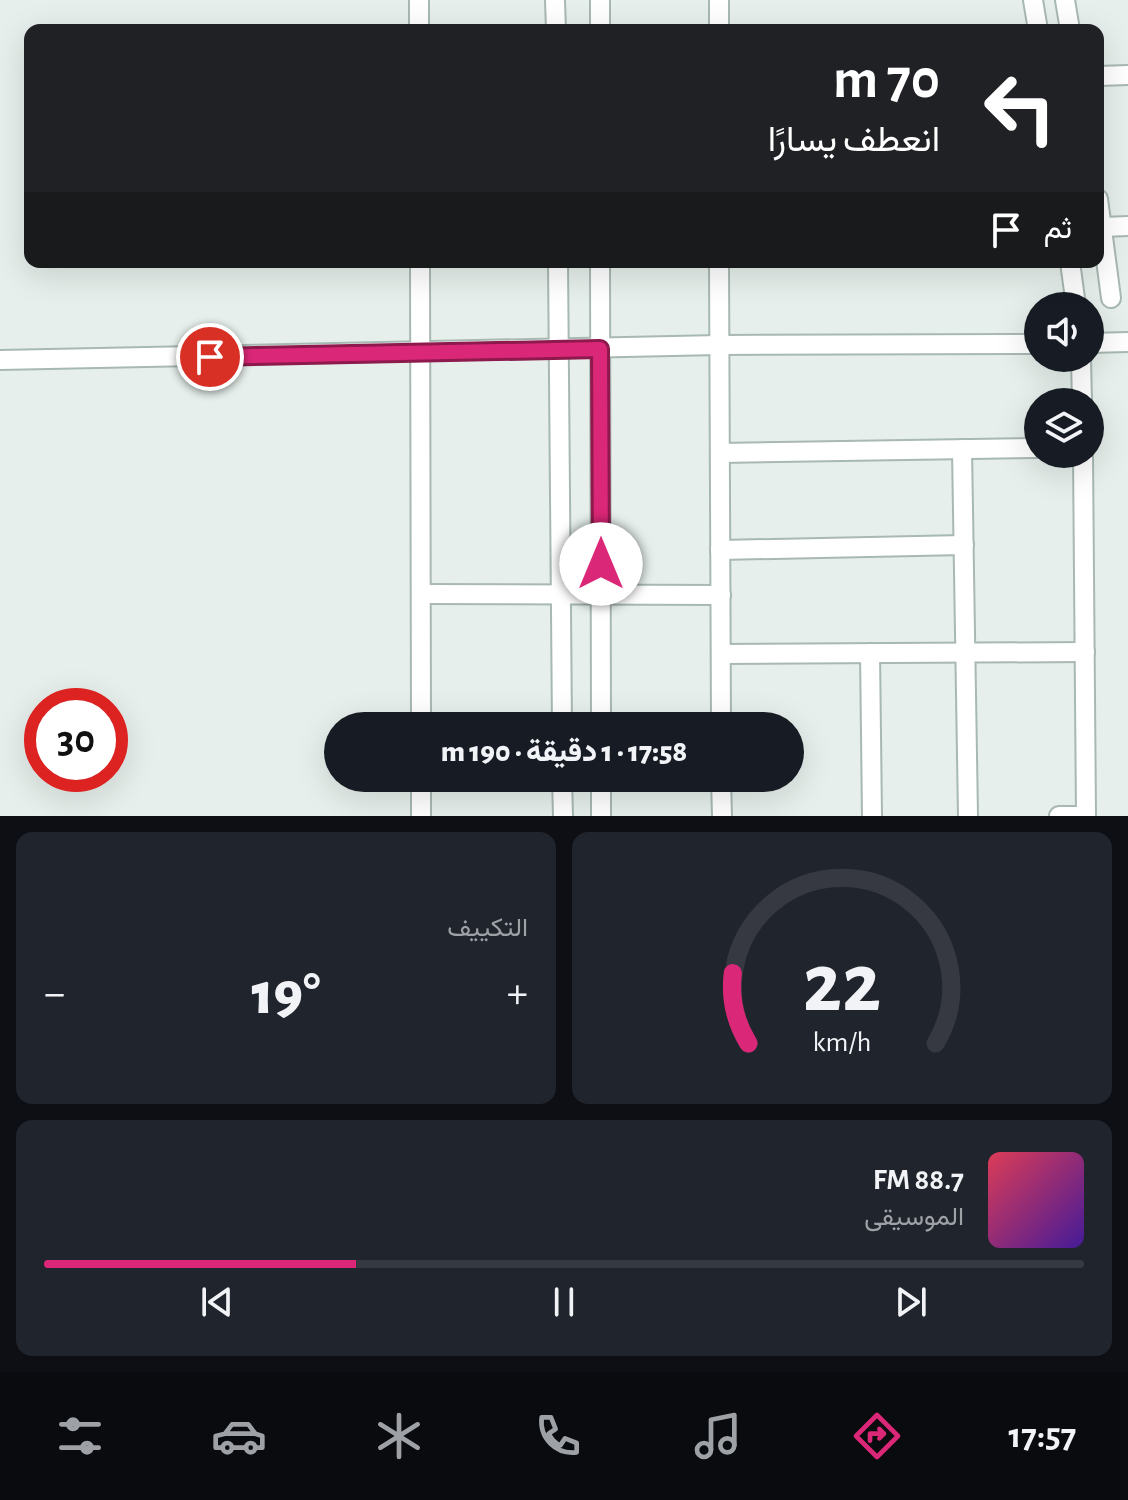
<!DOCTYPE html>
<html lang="ar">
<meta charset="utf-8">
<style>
:root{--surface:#171b24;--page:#20242c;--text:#f1f3f6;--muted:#9ea1a6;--line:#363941;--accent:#db2777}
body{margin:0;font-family:"Alegreya Sans",Vazirmatn,sans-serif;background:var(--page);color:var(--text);direction:rtl;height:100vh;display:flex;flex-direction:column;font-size:30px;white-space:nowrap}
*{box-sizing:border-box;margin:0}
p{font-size:26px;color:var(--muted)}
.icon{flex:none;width:44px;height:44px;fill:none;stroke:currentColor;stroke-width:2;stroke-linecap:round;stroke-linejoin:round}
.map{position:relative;height:816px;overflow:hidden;direction:ltr}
.details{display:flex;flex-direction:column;gap:16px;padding:16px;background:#0d0f14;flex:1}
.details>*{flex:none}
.top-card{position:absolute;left:24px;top:24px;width:1080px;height:244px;border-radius:16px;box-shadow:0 8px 32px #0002;direction:rtl;background:#202124;color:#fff;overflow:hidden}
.fabs{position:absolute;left:1024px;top:292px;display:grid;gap:16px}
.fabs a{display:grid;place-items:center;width:80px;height:80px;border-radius:50%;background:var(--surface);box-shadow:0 8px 32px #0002;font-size:40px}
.speed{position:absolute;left:24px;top:688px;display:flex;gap:16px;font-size:40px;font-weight:700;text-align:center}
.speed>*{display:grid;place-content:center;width:104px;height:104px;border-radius:50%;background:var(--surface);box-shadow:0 8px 32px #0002;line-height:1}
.speed .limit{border:12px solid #d22;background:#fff;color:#111}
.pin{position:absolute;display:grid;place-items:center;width:68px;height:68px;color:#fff;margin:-34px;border:4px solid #fff;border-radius:50%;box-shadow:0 2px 8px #0007}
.me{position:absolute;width:88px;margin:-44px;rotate:0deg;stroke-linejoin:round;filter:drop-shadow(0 0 6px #0008)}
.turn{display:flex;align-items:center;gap:28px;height:168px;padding:0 32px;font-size:36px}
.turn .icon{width:104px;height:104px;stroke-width:2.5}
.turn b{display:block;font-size:56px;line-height:68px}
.then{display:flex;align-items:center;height:76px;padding:0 32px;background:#0003;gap:16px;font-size:30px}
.big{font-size:60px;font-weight:800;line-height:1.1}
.details .tile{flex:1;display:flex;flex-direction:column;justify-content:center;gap:12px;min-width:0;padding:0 28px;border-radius:16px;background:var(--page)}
.details .dial{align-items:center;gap:0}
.dial svg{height:208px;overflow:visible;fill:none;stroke:var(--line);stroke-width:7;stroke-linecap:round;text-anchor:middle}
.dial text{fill:var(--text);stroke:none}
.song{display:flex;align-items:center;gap:24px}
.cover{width:96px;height:96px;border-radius:12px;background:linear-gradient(135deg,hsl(350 70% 55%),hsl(260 70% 35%))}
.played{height:8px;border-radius:4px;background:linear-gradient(90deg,var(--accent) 30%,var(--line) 30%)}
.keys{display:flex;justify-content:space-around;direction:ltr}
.heat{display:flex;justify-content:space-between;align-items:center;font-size:44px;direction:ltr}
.details .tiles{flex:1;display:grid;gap:16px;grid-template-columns:1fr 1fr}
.tile:last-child{grid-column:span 2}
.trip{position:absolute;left:324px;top:712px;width:480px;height:80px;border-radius:40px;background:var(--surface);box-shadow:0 8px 32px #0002;font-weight:800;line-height:80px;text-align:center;direction:rtl}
.dock{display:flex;height:128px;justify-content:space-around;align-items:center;background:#090b0e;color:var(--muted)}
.dock .icon{width:56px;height:56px}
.dock .current{color:var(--accent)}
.dock b{font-size:36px;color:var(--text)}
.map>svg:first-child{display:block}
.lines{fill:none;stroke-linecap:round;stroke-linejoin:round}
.minor-casing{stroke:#a8b8b2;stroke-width:22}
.minor{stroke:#fff;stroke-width:18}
.route-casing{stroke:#8e194d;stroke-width:20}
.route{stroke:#db2777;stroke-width:14}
</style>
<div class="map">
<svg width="1128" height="816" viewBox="0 0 1128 816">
<rect width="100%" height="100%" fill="#e6efeb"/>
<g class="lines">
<g class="minor-casing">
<g id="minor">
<polyline points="419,0 419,30"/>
<polyline points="555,0 556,30"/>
<polyline points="600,0 600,30"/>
<polyline points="719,0 719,30"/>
<polyline points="1033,0 1038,30"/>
<polyline points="1065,0 1070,30"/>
<polyline points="1098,76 1128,75"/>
<polyline points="1098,199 1111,298"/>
<polyline points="1103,227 1128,226"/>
<polyline points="420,262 421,726"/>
<polyline points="558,262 562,726"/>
<polyline points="600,262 601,726"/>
<polyline points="719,262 721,726"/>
<polyline points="1070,262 1076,306"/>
<polyline points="1090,343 1128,342"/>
<polyline points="1081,358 1082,402"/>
<polyline points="0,360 719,345 1038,344"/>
<polyline points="962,449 968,816"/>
<polyline points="720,453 1038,448"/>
<polyline points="1083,454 1086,816"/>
<polyline points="720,550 964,545"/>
<polyline points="421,594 721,595"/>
<polyline points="870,653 872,816"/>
<polyline points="721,654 1085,652"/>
<polyline points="421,778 421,816"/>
<polyline points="562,778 563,816"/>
<polyline points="601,778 601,816"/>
<polyline points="721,778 722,816"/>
<polyline points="1059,816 1086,816"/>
</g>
</g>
<use href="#minor" class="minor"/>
</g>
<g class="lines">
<g class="route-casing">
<polyline id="route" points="210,357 600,349 601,564"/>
</g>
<use href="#route" class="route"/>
</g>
</svg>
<div class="fabs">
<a><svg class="icon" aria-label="sound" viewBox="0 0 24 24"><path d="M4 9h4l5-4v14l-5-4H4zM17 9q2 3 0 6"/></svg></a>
<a><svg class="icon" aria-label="layers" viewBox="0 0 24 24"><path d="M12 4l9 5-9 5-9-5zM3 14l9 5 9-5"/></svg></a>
</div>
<div class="speed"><div class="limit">30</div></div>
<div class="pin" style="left:210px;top:357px;background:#d93025"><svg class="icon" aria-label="arrive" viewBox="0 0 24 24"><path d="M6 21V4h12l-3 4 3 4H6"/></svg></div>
<svg class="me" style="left:601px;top:564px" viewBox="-20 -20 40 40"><circle r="19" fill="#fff"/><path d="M0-13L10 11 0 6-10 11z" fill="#db2777"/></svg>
<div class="trip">17:58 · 1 دقيقة · 190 m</div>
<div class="top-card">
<div class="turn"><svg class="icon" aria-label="left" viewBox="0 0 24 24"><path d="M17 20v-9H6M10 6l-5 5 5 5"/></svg><div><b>70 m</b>انعطف يسارًا</div></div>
<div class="then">ثم<svg class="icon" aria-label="arrive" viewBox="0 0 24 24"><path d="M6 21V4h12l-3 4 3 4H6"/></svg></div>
</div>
</div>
<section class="details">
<div class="tiles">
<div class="tile dial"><svg viewBox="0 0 100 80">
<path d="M14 69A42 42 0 1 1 86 69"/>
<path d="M14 69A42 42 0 0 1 8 42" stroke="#db2777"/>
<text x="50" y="56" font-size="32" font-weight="700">22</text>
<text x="50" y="72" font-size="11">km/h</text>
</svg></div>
<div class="tile"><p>التكييف</p>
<div class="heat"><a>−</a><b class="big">19°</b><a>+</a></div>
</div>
<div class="tile">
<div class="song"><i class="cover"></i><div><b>88.7 FM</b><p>الموسيقى</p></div></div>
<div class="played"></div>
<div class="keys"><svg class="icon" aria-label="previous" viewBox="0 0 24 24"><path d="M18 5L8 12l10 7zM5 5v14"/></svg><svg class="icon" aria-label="pause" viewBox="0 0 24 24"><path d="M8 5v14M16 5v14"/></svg><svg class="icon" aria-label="next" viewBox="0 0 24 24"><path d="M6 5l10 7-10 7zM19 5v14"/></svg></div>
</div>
</div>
</section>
<nav class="dock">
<b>17:57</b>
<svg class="icon current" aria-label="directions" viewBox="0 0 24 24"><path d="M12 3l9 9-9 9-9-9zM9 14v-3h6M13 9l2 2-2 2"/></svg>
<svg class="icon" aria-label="music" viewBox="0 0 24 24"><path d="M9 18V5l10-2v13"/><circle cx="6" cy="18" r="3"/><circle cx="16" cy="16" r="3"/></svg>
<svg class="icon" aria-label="phone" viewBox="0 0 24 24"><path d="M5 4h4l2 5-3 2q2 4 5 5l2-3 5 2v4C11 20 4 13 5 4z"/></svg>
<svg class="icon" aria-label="climate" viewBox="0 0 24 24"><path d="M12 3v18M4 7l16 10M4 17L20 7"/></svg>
<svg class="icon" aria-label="car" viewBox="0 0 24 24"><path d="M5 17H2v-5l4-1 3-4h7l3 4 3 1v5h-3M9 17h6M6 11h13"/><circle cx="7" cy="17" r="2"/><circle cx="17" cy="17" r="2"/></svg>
<svg class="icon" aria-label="filters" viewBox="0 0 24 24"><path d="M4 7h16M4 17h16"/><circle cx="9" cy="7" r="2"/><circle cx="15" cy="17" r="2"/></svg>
</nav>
